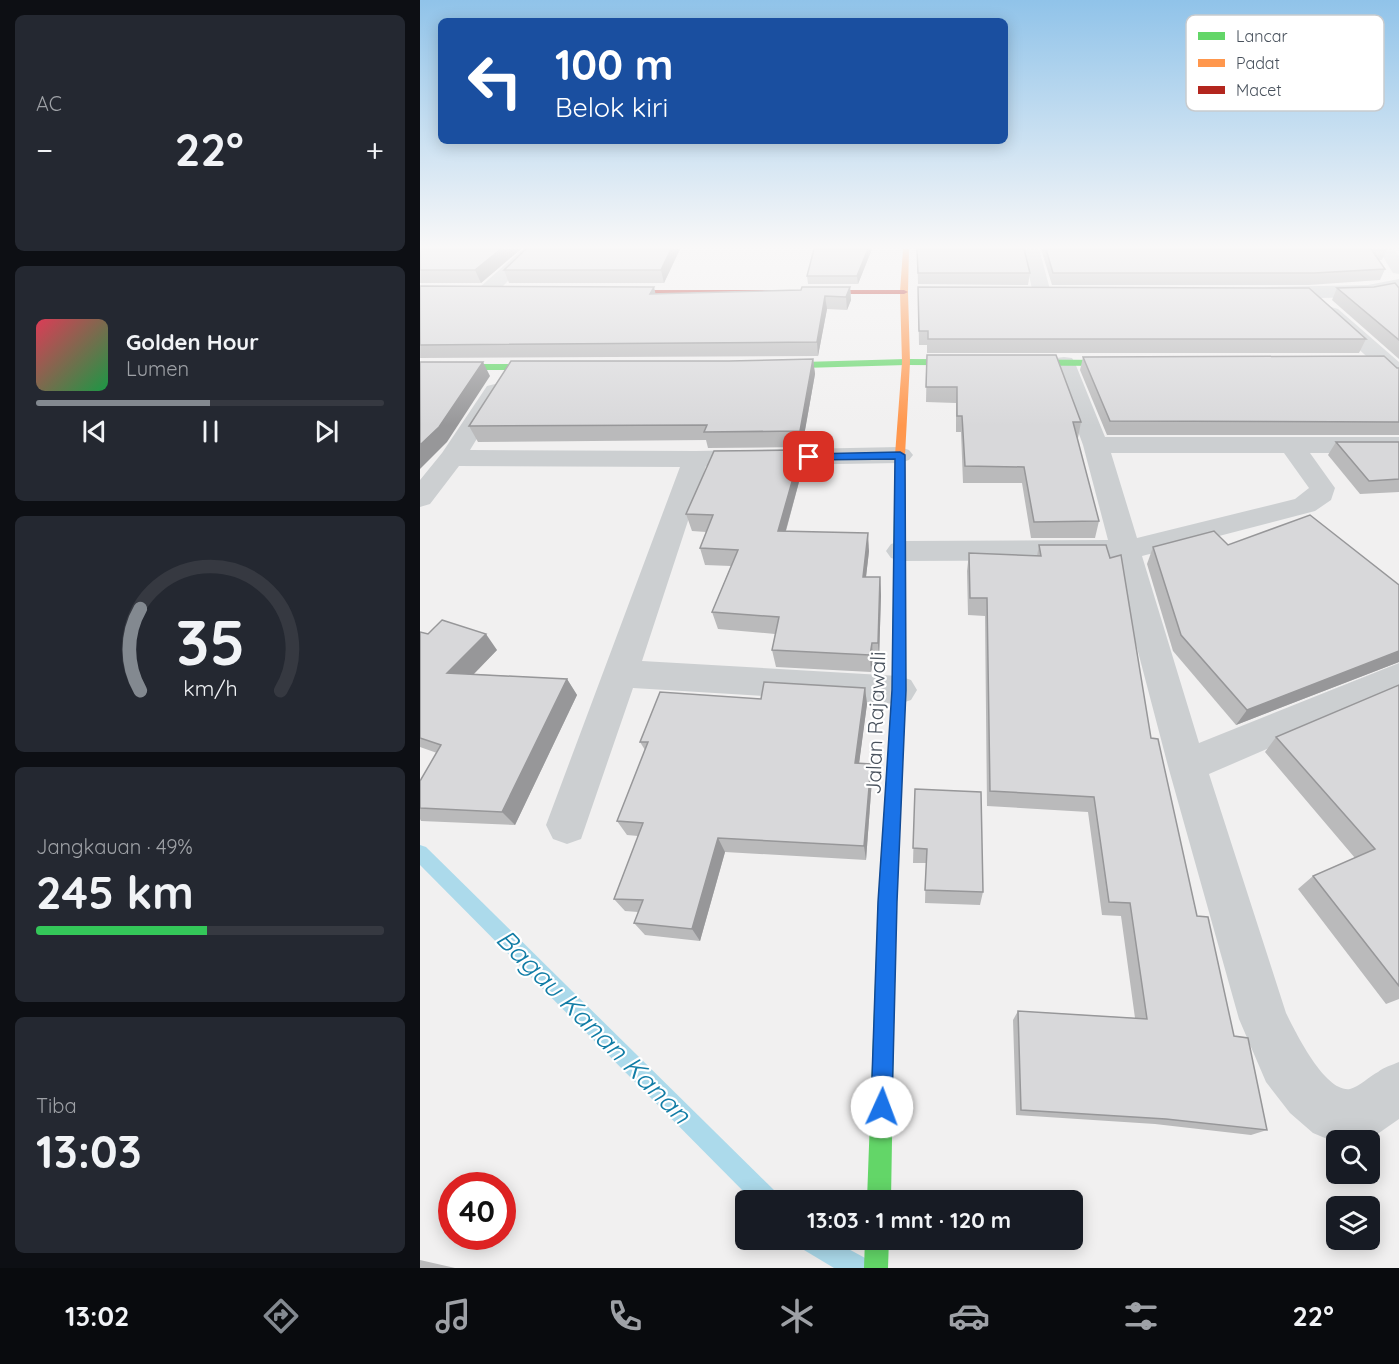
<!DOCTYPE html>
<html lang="id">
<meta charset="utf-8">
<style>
:root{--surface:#171b24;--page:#242831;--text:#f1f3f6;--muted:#9ea1a6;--line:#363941;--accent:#838990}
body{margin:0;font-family:Quicksand,sans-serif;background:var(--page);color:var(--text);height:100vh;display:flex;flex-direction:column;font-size:22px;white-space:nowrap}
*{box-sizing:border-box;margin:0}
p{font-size:20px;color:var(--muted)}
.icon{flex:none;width:33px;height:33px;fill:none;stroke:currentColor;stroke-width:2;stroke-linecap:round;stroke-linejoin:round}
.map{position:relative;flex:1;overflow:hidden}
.side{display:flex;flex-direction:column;gap:15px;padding:15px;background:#0d0f14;width:420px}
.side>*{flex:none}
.banner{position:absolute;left:18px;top:18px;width:570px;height:126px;border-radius:9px;box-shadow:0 3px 15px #0003;background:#1a4fa0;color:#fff;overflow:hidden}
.tools{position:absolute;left:906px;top:1130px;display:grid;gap:12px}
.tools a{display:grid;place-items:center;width:54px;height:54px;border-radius:9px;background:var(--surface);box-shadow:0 3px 15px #0003;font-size:30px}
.speed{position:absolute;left:18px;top:1172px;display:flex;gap:12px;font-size:30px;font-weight:700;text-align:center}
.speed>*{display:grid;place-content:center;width:78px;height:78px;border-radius:50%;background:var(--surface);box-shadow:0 3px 15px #0003;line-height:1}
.speed .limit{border:9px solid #d22;background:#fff;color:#111}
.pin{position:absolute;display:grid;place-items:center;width:51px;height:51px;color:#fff;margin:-26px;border-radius:12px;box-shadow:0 3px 9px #0006}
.me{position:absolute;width:66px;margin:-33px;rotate:2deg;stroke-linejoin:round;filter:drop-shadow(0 0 4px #0008)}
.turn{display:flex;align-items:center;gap:21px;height:126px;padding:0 18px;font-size:27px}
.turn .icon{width:78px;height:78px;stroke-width:2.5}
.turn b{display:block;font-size:42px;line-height:51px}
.big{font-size:45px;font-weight:800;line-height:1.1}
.side .widget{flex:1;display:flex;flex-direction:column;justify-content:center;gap:9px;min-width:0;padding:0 21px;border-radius:9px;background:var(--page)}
.side .dial{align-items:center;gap:0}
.dial svg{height:156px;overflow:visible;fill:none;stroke:var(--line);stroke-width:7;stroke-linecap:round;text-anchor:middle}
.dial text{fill:var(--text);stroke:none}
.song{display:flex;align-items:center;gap:18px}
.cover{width:72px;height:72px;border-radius:9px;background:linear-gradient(135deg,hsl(350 70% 55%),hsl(140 70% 35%))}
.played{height:6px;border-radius:3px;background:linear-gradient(90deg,var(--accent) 50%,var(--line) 50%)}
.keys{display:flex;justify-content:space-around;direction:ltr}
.heat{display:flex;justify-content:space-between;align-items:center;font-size:33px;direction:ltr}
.charge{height:9px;border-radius:4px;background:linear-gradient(90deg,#34c759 49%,var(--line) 0)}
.trip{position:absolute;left:315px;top:1190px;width:348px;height:60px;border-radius:9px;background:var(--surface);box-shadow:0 3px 15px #0003;font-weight:800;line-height:60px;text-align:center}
.dock{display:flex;height:96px;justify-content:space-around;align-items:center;background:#090b0e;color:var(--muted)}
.dock .icon{width:42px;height:42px}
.dock .current{color:var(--accent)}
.dock b{font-size:27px;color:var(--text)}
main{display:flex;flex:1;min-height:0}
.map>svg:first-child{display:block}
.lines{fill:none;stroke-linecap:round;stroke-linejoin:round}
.stream{fill:#acdaeb;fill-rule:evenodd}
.street{fill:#cccfd1;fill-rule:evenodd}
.fast{fill:#63d668;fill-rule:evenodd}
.slow{fill:#ff974d;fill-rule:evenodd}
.jam{fill:#b3261e;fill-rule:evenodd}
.wall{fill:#bababb}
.shaded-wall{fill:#979799}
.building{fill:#d8d8da;stroke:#979799;stroke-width:1.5}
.route{fill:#1a73e8;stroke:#114b97;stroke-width:1.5}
.labels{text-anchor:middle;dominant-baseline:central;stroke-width:4.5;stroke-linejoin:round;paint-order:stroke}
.street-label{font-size:21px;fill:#48515c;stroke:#fff}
.near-water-label{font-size:27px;font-style:italic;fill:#117da6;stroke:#fff}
.key{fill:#fff;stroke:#c8cbce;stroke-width:1.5}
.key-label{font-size:16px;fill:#48515c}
</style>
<main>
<section class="side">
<div class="widget"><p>AC</p>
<div class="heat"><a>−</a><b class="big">22°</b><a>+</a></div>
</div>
<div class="widget">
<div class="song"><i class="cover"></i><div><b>Golden Hour</b><p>Lumen</p></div></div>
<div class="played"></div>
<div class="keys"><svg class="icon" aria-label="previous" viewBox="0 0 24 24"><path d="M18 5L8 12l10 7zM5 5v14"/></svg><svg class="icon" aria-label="pause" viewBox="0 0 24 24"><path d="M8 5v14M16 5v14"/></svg><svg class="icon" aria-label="next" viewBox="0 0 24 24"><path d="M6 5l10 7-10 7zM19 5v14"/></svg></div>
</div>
<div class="widget dial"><svg viewBox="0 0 100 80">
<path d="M14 69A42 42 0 1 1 86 69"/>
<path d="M14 69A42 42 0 0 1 14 27" stroke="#838990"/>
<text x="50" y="56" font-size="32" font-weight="700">35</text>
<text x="50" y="72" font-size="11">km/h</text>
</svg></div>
<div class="widget"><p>Jangkauan · 49%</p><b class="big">245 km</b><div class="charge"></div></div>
<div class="widget"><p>Tiba</p><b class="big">13:03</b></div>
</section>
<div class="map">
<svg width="979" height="1268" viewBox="0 0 979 1268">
<rect width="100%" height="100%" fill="#f1f0f0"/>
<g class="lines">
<g class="stream">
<polygon points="0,845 6,847 356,1192 360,1200 332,1200 0,865"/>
<polygon points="375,1239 410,1239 447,1259 450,1268 414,1268 379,1247"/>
</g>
<g class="street">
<polygon points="103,249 120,249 74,295 60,295 58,291 60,287"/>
<polygon points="603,249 619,249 631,293 629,297 615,297 613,293"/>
<polygon points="958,249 974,249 979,256 979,274 973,273"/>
<polygon points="979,279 979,291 948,297 849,299 842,297 840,293 842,289 849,287 948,285"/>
<polygon points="911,307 918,309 979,362 979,381 971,379 904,317 901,313 904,309"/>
<path d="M644,357l8,1 3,5 30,74h294v16h-89l25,35 -4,12 -16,11 -173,45 57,187 200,-80v29l-190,82 77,239c9,18 39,80 64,76 9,-2 20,-13 28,-17 6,-5 14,-7 21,-10v57l-23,16 -13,5 -31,1 -19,-8 -23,-20 -24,-31 -27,-63 -71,-253 -54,-206 -213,1 -10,-3 -5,-7 5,-7 10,-3 207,-1 -25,-95 -30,-82 3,-5zM691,453h173l25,35 -14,11 -158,39z"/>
<polygon points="75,384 83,386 86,391 50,450 276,451 480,447 489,450 493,455 489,460 480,463 286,466 222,661 479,676 491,680 497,690 491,700 479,704 213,688 161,839 147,844 133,839 126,825 260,467 39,466 10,504 0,507 0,480 22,453 67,386"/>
</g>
<g class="fast">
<polygon points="486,359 705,360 709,363 705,366 486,365 349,369 345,366 349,363"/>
<polygon points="0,364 133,364 137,367 133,370 0,370"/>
<polygon points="480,510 486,514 486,690 476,902 471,1200 447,1200 458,902 472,690 474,514"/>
<polygon points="445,1239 469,1239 468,1268 444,1268"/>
</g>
<polygon class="slow" points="483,249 489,249 488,292 490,362 485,455 486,514 480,518 474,514 475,455 482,362 480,292"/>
<polygon class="jam" points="189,290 484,290 488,292 484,294 192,294 188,292"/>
</g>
<g class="wall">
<polygon points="0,249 101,249 61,283 0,283"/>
<polygon points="106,249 260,249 244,283 89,283 84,270"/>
<polygon points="394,249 452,249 438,284 388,284 387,276"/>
<polygon points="497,249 610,273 608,285 498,284"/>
<polygon points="621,249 967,249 962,260 959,260 965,269 960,280 889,285 632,285"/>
<polygon points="0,286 236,294 381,290 430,287 431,300 427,310 407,309 398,356 0,358"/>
<polygon points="498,287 946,339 939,353 507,353 507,345 499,345"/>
<polygon points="917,288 979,288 979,359 912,300"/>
<polygon points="507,355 661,422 658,438 657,438 679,521 675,538 611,538 602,483 543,483 541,432 536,432 536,403 506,402"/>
<polygon points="663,357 979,368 979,435 687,435 660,370"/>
<polygon points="393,359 395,374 382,447 288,448 286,440 58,442 49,426 309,361"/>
<polygon points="916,442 979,442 979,492 940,494 908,455"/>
<polygon points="381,450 383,467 366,531 449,551 446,577 460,577 461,595 459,660 453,660 451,672 356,667 352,650 355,634 298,629 292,612 311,566 285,565 280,548 286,532 272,531 266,514"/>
<polygon points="619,545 731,738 777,916 814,1036 847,1130 831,1135 735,1124 596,1115 593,1020 598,1011 715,1018 701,916 682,915 668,812 567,806 565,616 548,615 547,571 549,553 617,556"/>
<polygon points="808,545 979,585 979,662 816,725 753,651 727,564 733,547"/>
<polygon points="0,632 77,650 54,674 147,679 157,695 95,825 1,821 0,819 0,781 17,753 0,747"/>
<polygon points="979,685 979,999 966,1004 878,889 893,876 935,858 845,752 856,737"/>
<polygon points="445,688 447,704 439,763 451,764 452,779 446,860 305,852 280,941 225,935 214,923 218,912 205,911 194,899 218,836 207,835 197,821 225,750 220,742 341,699"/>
<polygon points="495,789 563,892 560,905 505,903 506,863 493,863"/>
<polygon points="0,1260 35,1268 0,1268"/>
</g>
<g class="shaded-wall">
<polygon points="81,249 101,249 61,283 55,270"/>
<polygon points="251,249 260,249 244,283 241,270"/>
<polygon points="448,249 452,249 438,284 437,276"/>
<polygon points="234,287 237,300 230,294"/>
<polygon points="430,287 431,300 427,310 426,297"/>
<polygon points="405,296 407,309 398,356 397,342"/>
<polygon points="393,359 395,374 382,447 380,431"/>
<polygon points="63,362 70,376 27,442 0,469 0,445"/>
<polygon points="381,450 383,467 361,548 358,531"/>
<polygon points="448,533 449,551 444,594 443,577"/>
<polygon points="460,577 461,595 459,660 458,643"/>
<polygon points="66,634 77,650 40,688 27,673"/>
<polygon points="452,643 453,660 451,672 450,655"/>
<polygon points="979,651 979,662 816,725 827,710"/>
<polygon points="147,679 157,695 95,825 82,812"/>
<polygon points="445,688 447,704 437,779 435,763"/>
<polygon points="451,764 452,779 446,860 444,846"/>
<polygon points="298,838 305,852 280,941 272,929"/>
</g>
<g class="building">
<polygon points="0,249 81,249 55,270 0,270"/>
<polygon points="106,249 251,249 241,270 84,270"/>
<polygon points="394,249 448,249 437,276 387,276"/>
<polygon points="497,249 604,249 610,273 498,273"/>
<polygon points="626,249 951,249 965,269 894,273 633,273"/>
<polygon points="975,283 979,288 979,340 917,288 954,287"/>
<polygon points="0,286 234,287 230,294 381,290 382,287 430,287 426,297 405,296 397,342 0,345"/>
<polygon points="498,287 889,288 946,339 508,339 508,331 499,331"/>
<polygon points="507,355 636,355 661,422 653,422 679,521 614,522 604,467 545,466 542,416 537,416 537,387 506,387"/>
<polygon points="964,356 977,368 979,368 979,422 690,421 663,357"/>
<polygon points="393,359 380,431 284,432 287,425 49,426 91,361 309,361"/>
<polygon points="0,362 63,362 19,427 0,445"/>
<polygon points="916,442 979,442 979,479 949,481"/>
<polygon points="381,450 358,531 448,533 443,577 460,577 458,643 452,643 450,655 352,650 359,617 292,612 318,550 280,548 293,515 266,514 294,451"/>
<polygon points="890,515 979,585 979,651 827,710 761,635 733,547 794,531 808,545"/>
<polygon points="619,545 686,545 690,558 701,555 731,738 738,739 777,916 788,917 814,1036 828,1038 847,1130 746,1119 601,1110 598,1011 727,1019 710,903 689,902 674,797 570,791 567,598 550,598 549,553 621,556"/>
<polygon points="22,620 66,634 27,673 147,679 82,812 0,808 0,781 21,745 0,738 0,632 8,634"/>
<polygon points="344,682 445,688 435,763 451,764 444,846 298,838 272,929 214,923 223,900 194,899 223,823 197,821 228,742 220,742 240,692 341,699"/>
<polygon points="979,685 979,986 893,876 955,849 856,737"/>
<polygon points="495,789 561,792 563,892 505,890 507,849 493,848"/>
</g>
<linearGradient id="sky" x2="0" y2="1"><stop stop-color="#90c3e9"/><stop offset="0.58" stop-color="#f9f8f8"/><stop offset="1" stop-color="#f9f8f8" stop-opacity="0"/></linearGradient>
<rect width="979" height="426" fill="url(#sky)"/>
<polygon class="route" points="480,452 485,455 486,690 477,902 472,1107 469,1115 462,1118 454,1115 451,1107 458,902 472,690 475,459 389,460 384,457 389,454"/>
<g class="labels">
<g class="street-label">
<text transform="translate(455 723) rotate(-88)">Jalan Rajawali</text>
</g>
<g class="near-water-label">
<text transform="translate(174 1026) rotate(45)">Bagau Kanan Kanan</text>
</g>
</g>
<rect x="766" y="15" width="198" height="96" rx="9" class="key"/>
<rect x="778" y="32" width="27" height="8" fill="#63d668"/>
<rect x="778" y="59" width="27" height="8" fill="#ff974d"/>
<rect x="778" y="86" width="27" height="8" fill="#b3261e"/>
<g class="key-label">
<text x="816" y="42">Lancar</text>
<text x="816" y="69">Padat</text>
<text x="816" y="96">Macet</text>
</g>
</svg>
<div class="tools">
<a><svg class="icon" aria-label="search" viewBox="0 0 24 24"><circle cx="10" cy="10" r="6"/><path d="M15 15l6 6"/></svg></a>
<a><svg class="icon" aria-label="layers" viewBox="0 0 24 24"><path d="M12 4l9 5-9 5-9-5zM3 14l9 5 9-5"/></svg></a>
</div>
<div class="speed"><div class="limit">40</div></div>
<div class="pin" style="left:389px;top:457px;background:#d93025"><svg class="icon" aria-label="arrive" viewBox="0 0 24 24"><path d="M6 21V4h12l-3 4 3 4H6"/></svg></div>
<svg class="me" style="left:462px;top:1107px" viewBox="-20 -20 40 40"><circle r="19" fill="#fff"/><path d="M0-13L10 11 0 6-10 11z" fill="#1a73e8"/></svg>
<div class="trip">13:03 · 1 mnt · 120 m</div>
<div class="banner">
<div class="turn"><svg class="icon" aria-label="left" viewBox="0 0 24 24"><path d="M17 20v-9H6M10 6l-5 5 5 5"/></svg><div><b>100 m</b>Belok kiri</div></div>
</div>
</div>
</main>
<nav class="dock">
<b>13:02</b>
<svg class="icon current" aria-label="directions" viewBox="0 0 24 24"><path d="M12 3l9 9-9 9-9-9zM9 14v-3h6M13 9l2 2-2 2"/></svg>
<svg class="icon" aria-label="music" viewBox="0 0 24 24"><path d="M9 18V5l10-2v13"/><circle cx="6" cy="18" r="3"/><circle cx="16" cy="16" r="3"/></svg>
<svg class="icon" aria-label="phone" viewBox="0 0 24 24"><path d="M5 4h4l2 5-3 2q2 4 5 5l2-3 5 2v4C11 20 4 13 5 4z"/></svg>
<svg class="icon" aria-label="climate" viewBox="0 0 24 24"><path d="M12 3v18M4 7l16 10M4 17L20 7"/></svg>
<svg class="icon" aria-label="car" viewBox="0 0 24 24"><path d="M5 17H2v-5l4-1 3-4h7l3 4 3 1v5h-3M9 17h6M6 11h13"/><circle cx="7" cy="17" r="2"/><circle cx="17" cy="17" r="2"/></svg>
<svg class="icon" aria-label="filters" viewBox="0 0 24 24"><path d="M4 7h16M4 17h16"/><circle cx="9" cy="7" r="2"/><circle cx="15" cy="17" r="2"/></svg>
<b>22°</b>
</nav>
